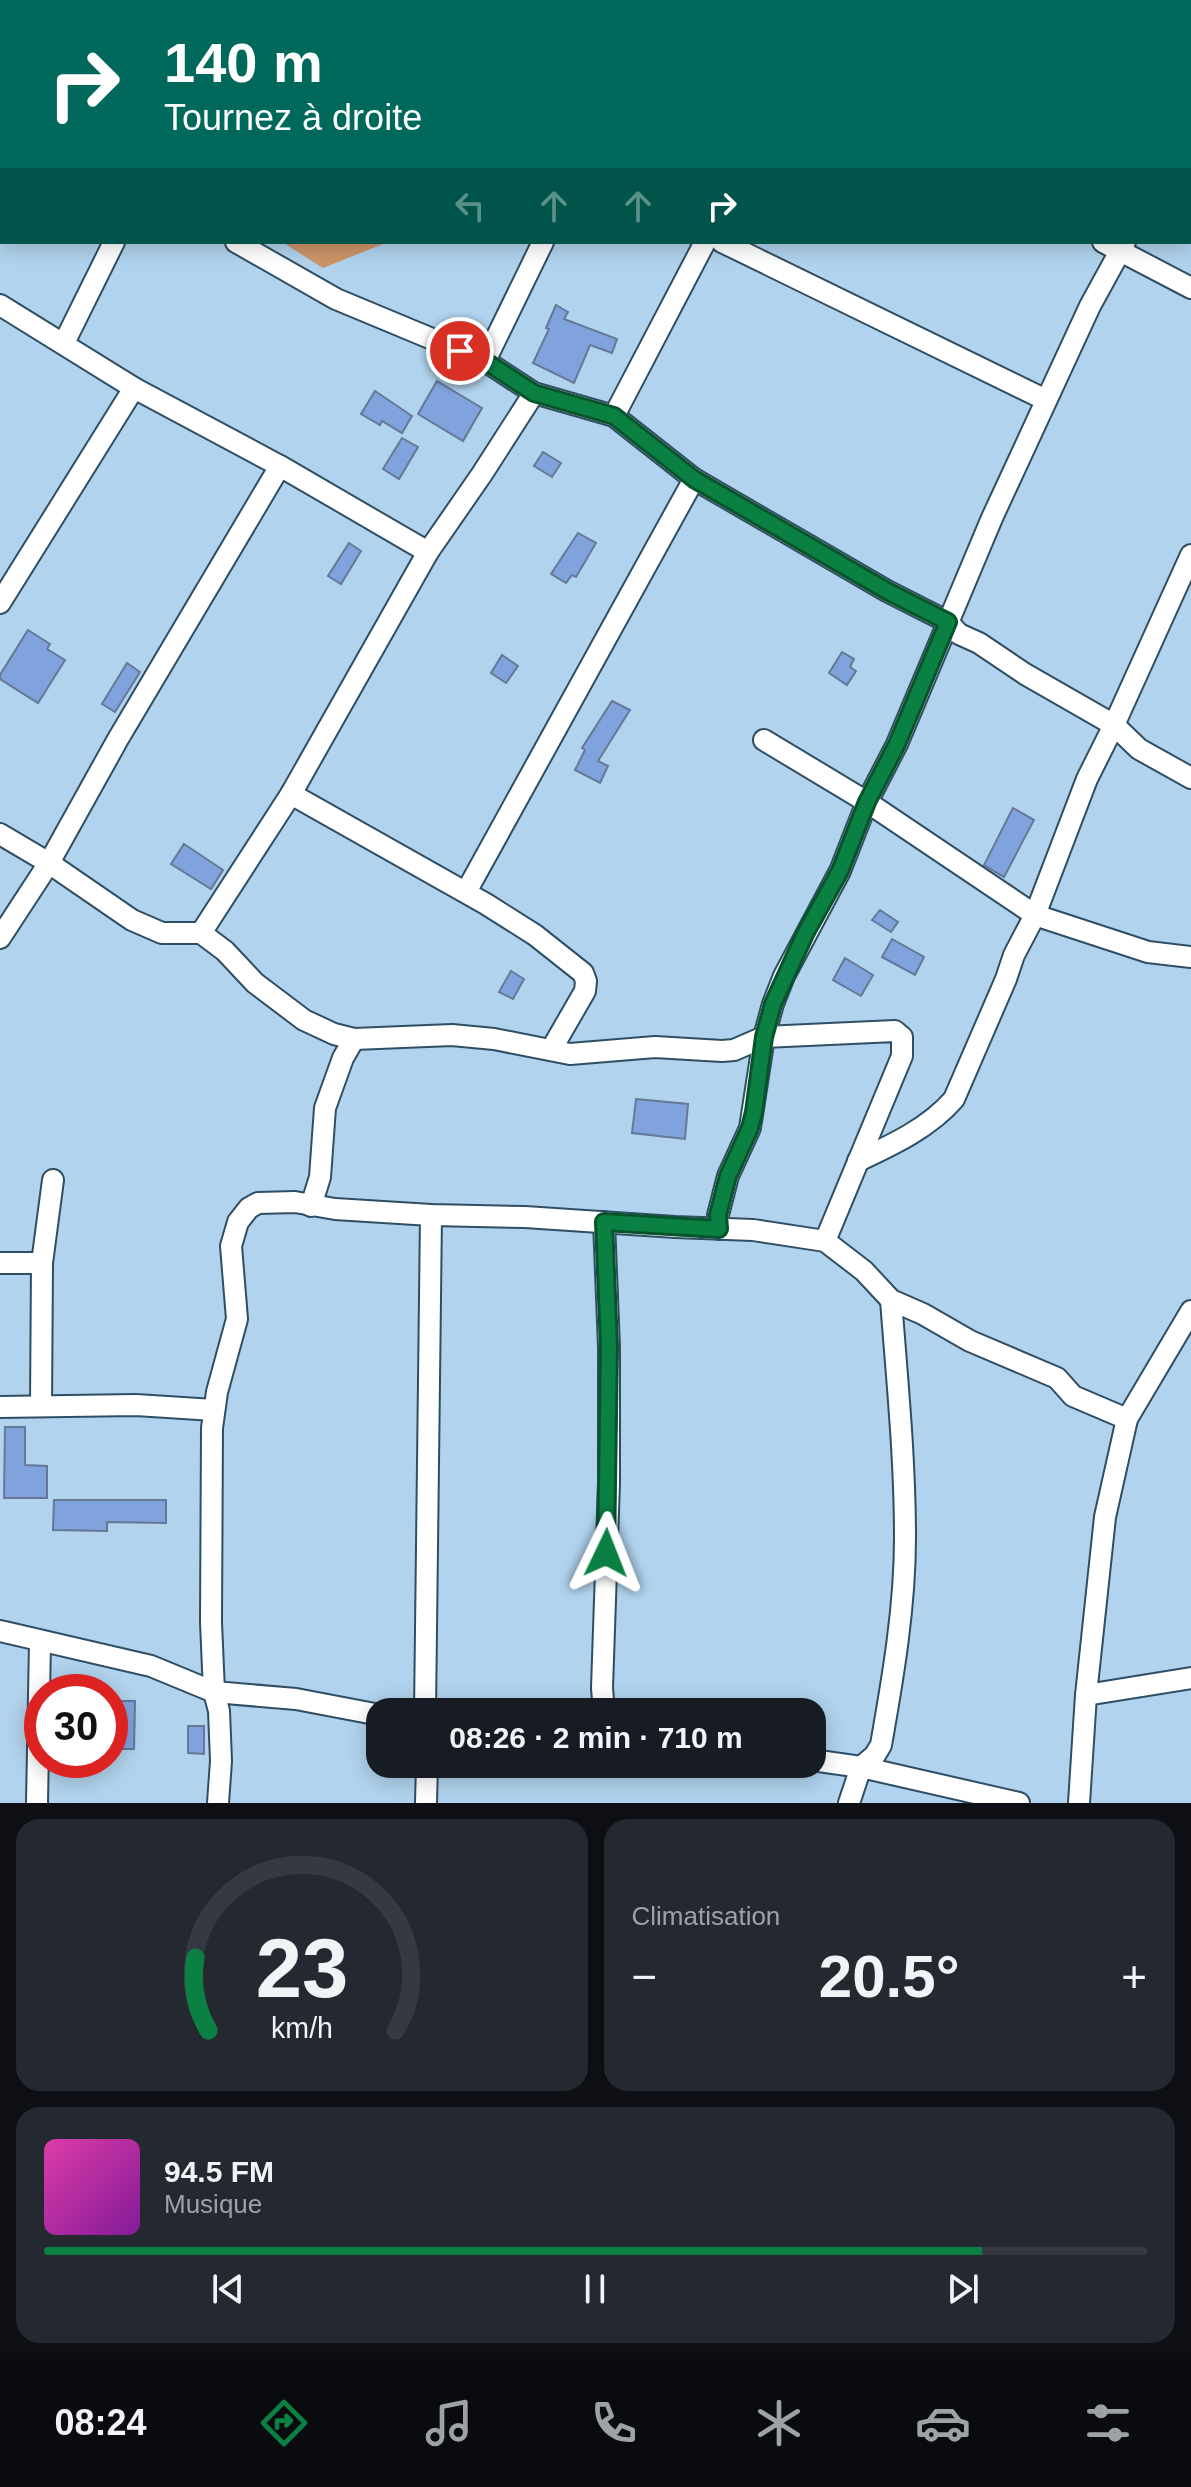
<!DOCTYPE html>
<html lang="fr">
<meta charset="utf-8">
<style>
:root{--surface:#171b24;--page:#242831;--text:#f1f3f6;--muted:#9ea1a6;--line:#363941;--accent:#0b8043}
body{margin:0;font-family:Arial,sans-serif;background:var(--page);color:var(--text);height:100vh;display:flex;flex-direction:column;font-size:30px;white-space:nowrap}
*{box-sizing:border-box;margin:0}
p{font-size:26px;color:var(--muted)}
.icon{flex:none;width:44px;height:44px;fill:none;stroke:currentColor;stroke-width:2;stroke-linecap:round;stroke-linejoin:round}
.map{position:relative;height:1803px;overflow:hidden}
.details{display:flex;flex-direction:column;gap:16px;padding:16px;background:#0d0f14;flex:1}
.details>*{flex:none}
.top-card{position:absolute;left:0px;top:0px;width:1192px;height:244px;box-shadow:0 4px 20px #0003;background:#00695c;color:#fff;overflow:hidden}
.speed{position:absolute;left:24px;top:1674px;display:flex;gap:16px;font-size:40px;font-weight:700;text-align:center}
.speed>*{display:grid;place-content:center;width:104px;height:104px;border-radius:50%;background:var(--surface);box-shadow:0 4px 20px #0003;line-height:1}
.speed .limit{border:12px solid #d22;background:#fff;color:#111}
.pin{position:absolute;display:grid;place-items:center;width:68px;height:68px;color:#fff;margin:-34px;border:4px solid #fff;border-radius:50%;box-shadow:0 2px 8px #0007}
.me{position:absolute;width:88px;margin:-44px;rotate:2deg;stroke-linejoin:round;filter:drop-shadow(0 0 6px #0008)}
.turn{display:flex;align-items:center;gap:28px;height:168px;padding:0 32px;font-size:36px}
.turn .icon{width:104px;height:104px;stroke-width:2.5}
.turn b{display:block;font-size:56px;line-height:68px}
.lanes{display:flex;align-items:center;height:76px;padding:0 32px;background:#0003;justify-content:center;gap:40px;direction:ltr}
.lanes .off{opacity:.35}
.big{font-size:60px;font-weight:800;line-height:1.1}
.details .tile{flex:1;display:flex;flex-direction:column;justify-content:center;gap:12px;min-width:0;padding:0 28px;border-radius:24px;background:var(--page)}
.details .dial{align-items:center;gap:0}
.dial svg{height:208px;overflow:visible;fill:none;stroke:var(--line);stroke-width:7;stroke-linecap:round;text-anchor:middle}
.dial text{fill:var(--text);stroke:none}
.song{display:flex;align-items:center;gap:24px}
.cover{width:96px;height:96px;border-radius:12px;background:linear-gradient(135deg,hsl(320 70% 55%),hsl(290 70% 35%))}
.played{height:8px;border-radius:4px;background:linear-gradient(90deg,var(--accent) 85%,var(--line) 85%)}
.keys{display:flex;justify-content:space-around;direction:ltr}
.heat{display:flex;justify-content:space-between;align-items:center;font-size:44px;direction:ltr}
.details .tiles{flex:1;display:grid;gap:16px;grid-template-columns:1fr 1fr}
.tile:last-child{grid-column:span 2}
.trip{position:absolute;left:366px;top:1698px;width:460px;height:80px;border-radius:24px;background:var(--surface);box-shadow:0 4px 20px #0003;font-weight:800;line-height:80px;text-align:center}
.menu{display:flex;height:128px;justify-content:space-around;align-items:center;background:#090b0e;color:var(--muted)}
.menu .icon{width:56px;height:56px}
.menu .current{color:var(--accent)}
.menu b{font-size:36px;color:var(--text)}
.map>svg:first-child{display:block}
.green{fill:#cc9568}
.building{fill:#80a3de;stroke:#667896;stroke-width:2}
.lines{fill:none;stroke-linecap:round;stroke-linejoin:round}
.minor-casing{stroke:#2f4e63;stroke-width:24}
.minor{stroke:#fff;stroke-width:20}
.route-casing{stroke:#07532c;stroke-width:20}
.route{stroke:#0b8043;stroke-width:14}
</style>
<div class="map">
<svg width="1191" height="1803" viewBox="0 0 1191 1803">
<rect width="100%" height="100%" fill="#b1d3ed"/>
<g class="green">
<polygon points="34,0 531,0 530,2 32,2"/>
<polygon points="282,242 388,242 323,268"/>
</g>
<g class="building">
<polygon points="556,305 568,312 564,319 617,339 612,353 590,345 574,383 533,363 549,329 546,328"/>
<polygon points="437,381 482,408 463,441 418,414"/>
<polygon points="375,391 412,416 402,433 382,421 380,425 361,414"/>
<polygon points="402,438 418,447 399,479 383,469"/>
<polygon points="543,452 561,463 552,477 534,466"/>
<polygon points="578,533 596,543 576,577 572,575 566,583 551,574"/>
<polygon points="349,543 361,551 341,584 328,576"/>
<polygon points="28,630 50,644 47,649 65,660 38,703 0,679 0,675"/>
<polygon points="842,652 854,659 850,667 856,671 847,685 829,673"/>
<polygon points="502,655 518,666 506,683 491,673"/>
<polygon points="127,663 140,672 115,712 102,704"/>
<polygon points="612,701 630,710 598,761 608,766 600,783 575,770 585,750 582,748"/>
<polygon points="1013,808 1034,820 1004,877 984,865"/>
<polygon points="184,844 223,870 211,889 171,864"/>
<polygon points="880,910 898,922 891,932 872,920"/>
<polygon points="892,939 924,957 915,975 882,957"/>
<polygon points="845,958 873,975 861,996 833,980"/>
<polygon points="511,971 524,979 513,999 499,992"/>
<polygon points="636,1099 688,1104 685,1139 632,1133"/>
<polygon points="5,1427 25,1427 25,1465 47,1466 47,1498 4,1498"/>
<polygon points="54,1500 166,1500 166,1523 107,1522 107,1531 53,1530"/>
<polygon points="118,1701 135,1701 134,1749 117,1749"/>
<polygon points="188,1726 204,1726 204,1754 188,1753"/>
</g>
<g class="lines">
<g class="minor-casing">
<g id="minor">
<polyline points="577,0 581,2"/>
<polyline points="131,2 133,0"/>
<polyline points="634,2 635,0"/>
<polyline points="801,2 801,0"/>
<polyline points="1035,2 1035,0"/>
<polyline points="1190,93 1191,91"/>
<polyline points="0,109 2,111"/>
<polyline points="236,242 336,299 485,361 534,393 614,416 694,479 887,591 948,622 959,634 979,643 1025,674 1114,725 1139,749 1191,778"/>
<polyline points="722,242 1046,400"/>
<polyline points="1103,242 1191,288"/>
<polyline points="0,305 134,388 280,466 428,552"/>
<polyline points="64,343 114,242"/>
<polyline points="485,361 543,242"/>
<polyline points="614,416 705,242"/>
<polyline points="0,603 134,388"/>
<polyline points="764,740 867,802 1035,915 1148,952 1191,957"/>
<polyline points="291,794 486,904 535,935 583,973 586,981 585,991 551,1050"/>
<polyline points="0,834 49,863 132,920 162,933 201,933 225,951 255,983 304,1020 334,1034 354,1039 452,1035 494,1039 570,1054 655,1047 722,1051 734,1050 764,1037 895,1031 902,1037 902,1056 825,1241"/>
<polyline points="466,892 694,479"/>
<polyline points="201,933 291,794 428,552 482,474 534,393"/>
<polyline points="0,938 49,863 118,739 280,466"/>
<path d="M858,1161c34,-16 71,-33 96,-62l52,-120 8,-24 21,-40 52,-136 27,-54 77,-170"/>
<polyline points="311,1206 320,1177 325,1108 343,1058 354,1039"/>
<polyline points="604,1222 609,1347 609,1483 602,1688 604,1712"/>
<polyline points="719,1229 718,1215 728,1176 750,1128 764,1037 773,1004 784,976 840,871 867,802 897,744 992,518 1090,306 1125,242"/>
<polyline points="0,1263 42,1263"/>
<polyline points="41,1405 42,1263 53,1180"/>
<polyline points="0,1407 136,1405 214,1410"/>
<polyline points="0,1631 151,1666 214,1692 296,1699 380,1715"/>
<polyline points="1086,1695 1191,1678"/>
<polyline points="425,1712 431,1215"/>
<polyline points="812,1760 861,1767 1019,1803"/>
<polyline points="37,1803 40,1642"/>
<polyline points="218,1803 221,1761 219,1711 214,1692 211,1622 212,1428 217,1392 237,1319 231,1246 238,1222 249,1208 258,1203 295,1202 335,1209 431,1215 525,1217 675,1227 753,1230 825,1241 864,1271 891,1300 923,1314 970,1341 1057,1378 1073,1396 1127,1419"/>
<polyline points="426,1803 427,1764"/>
<path d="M849,1803l12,-36 14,-12 6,-10c12,-68 24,-138 24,-207 0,-80 -8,-159 -14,-238"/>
<polyline points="1079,1803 1086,1695 1105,1517 1127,1419 1191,1311"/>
</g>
</g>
<use href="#minor" class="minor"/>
</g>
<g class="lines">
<g class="route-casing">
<polyline id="route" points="460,351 485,361 534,393 614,416 694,479 887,591 948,622 897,744 867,802 840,871 805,934 773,1004 764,1037 754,1112 750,1128 728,1176 718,1215 719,1229 604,1222 609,1347 606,1553"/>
</g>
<use href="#route" class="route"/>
</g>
</svg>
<div class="speed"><div class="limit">30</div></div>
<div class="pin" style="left:460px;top:351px;background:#d93025"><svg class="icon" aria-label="arrive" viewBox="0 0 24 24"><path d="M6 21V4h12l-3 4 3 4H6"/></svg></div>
<svg class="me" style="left:606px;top:1553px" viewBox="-20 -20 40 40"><path d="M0-17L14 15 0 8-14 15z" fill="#0b8043" stroke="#fff" stroke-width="4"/></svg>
<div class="trip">08:26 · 2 min · 710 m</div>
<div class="top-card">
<div class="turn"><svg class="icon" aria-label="right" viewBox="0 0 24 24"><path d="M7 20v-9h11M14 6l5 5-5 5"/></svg><div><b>140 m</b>Tournez à droite</div></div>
<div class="lanes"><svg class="icon off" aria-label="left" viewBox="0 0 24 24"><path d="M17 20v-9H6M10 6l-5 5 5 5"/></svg><svg class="icon off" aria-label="ahead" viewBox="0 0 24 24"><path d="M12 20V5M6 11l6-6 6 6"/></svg><svg class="icon off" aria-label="ahead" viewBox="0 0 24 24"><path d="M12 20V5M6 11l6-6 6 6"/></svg><svg class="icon" aria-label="right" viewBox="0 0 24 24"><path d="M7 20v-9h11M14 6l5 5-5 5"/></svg></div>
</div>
</div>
<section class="details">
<div class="tiles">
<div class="tile dial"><svg viewBox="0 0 100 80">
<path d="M14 69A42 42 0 1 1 86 69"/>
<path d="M14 69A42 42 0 0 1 9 41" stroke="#0b8043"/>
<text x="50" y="56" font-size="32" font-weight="700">23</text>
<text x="50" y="72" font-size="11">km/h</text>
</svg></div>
<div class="tile"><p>Climatisation</p>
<div class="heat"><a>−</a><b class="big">20.5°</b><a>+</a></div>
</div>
<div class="tile">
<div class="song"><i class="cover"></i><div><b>94.5 FM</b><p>Musique</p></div></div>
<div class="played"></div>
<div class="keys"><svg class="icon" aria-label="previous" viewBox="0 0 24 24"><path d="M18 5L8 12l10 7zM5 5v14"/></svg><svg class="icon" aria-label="pause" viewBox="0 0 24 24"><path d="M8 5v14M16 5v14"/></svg><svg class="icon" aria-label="next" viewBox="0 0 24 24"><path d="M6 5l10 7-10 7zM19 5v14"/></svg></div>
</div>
</div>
</section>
<nav class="menu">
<b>08:24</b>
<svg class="icon current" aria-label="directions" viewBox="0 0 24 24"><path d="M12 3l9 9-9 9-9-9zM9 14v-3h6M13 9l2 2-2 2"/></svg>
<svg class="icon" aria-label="music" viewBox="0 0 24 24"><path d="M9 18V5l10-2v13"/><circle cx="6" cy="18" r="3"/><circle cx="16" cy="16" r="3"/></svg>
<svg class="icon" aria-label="phone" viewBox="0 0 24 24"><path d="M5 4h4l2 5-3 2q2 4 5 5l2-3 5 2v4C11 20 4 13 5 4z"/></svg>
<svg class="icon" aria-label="climate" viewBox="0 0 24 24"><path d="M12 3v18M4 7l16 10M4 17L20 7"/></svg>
<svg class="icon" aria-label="car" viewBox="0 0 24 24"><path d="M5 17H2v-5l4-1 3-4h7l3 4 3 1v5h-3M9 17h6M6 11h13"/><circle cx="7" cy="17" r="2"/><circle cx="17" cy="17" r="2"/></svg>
<svg class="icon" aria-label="filters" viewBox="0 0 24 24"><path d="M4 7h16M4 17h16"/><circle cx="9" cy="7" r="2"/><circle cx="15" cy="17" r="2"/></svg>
</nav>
